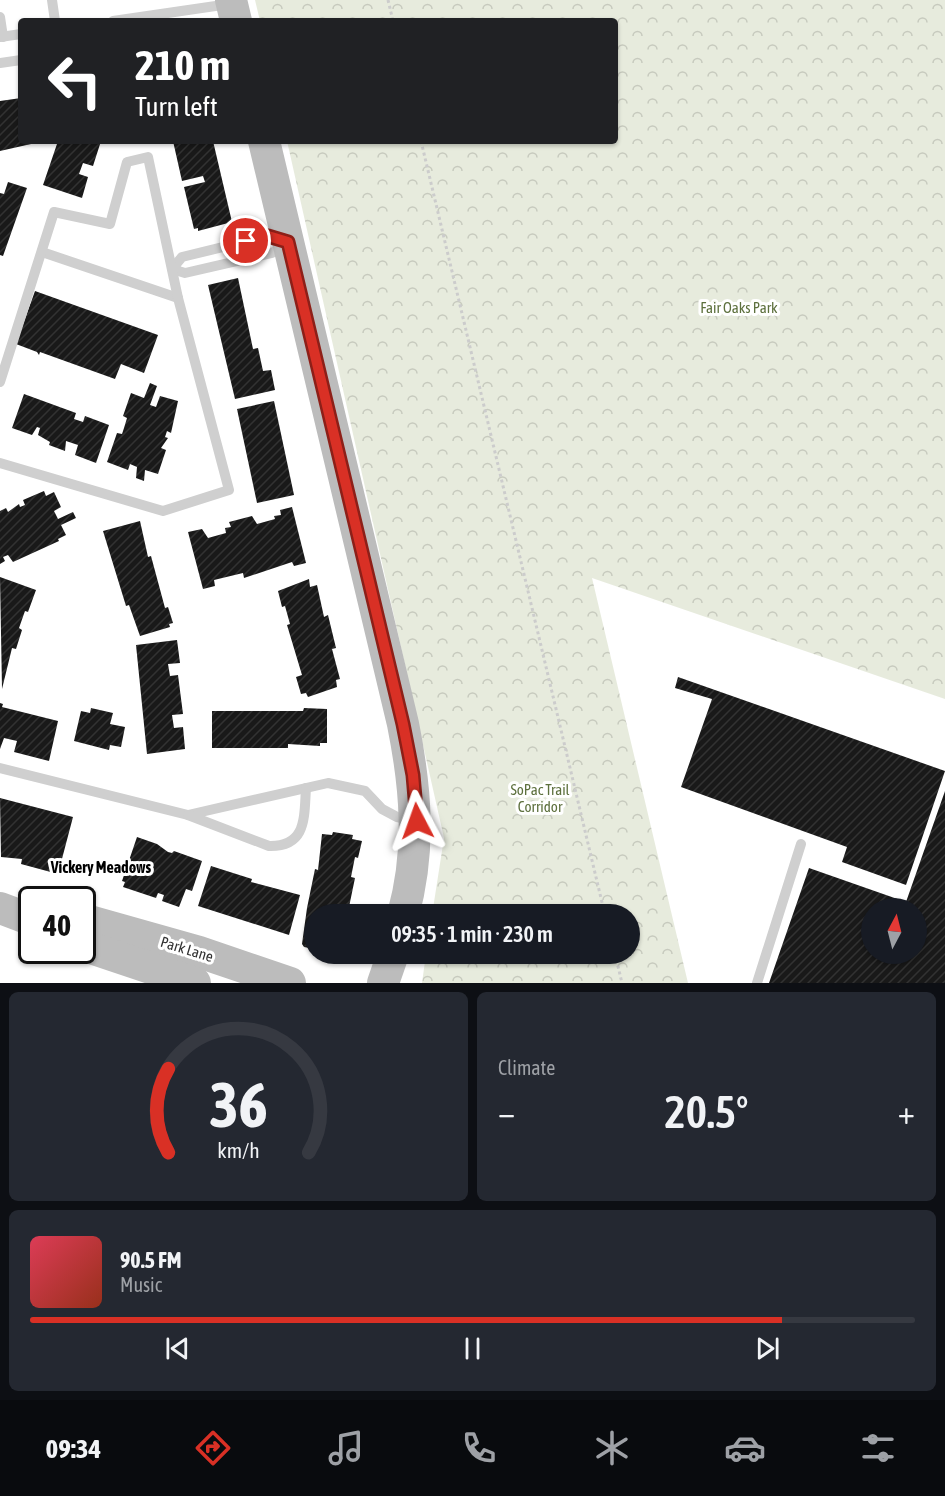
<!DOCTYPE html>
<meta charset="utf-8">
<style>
:root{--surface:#171b24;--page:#242831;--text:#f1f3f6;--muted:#9ea1a6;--line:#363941;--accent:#d93025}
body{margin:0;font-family:"Asap Condensed",sans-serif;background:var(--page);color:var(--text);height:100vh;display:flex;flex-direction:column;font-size:22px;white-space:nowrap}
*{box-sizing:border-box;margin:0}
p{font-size:20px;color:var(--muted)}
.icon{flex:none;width:33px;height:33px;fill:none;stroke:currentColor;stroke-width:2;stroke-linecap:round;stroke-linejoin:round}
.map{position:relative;height:983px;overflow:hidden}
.side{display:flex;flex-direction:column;gap:9px;padding:9px;background:#0d0f14;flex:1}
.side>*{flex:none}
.top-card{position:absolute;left:18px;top:18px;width:600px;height:126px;border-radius:6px;box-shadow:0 2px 4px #0004;background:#202124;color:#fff;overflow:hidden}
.needle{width:39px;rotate:7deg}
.buttons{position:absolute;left:861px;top:898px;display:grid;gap:12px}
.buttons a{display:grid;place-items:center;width:66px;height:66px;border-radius:50%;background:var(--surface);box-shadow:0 2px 4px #0004;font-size:30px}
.speed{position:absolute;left:18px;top:886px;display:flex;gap:12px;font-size:30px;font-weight:700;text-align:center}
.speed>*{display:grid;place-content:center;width:78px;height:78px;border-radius:50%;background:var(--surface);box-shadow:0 2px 4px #0004;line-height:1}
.speed .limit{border:3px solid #111;border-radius:9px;background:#fff;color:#111}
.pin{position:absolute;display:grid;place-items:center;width:51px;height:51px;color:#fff;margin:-26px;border:3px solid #fff;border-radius:50%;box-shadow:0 2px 6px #0007}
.me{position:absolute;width:66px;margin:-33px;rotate:356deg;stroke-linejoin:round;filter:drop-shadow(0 0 4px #0008)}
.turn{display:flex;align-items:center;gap:21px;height:126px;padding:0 18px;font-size:27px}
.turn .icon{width:78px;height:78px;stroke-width:2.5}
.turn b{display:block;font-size:42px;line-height:51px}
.big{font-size:45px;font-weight:600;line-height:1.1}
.side .widget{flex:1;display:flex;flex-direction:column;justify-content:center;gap:9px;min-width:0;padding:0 21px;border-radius:9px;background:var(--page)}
.side .dial{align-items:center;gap:0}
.dial svg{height:156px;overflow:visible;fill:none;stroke:var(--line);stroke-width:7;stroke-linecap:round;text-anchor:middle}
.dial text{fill:var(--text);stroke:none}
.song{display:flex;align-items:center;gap:18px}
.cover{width:72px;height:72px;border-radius:9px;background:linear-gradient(135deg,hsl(350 70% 55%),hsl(10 70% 35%))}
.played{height:6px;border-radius:3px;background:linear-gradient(90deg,var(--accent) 85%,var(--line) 85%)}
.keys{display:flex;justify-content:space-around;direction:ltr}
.heat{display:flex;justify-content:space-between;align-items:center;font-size:33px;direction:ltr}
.side .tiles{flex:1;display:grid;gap:9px;grid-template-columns:1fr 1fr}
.widget:last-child{grid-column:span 2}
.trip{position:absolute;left:304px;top:904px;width:336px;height:60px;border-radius:30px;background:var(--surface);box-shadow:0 2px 4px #0004;font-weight:600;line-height:60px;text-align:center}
.dock{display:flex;height:96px;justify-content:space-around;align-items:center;background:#090b0e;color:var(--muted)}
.dock .icon{width:42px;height:42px}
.dock .current{color:var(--accent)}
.dock b{font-size:27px;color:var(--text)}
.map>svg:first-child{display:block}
.park{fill:url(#park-crowns)}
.building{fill:url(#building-hatch);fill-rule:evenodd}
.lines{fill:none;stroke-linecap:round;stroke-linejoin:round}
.path{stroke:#ccc;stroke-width:3;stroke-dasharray:3 3;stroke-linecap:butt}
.lane{stroke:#cfcfcf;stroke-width:10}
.secondary{stroke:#bcbcbc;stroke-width:32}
.route-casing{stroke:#8d1f18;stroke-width:15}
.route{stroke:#d93025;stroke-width:10}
.labels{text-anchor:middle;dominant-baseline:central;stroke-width:6;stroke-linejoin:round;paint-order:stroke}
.park-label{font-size:15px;fill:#5d703d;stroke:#fff}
.street-label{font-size:15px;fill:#323232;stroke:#fff}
.neighbourhood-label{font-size:16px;font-weight:bold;fill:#000;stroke:#fff}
</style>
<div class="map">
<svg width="945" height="983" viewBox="0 0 945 983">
<defs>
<pattern id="park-crowns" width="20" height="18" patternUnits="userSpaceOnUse" patternTransform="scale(1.5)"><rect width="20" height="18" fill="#e7ebdd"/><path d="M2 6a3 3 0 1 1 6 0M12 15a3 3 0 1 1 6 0" fill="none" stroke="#c7cabe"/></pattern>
<pattern id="building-hatch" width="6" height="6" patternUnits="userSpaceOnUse" patternTransform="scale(1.5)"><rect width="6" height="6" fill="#191919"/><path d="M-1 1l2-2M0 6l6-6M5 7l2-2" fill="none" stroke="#323232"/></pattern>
</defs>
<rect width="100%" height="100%" fill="#fff"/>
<polygon class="park" points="255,0 945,0 945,699 592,578 688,983 422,983 426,954 630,954 630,915 432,915 444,838 287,141 615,141 615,21 260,21"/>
<g class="building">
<polygon points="21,98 21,141 40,142 0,151 0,101"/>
<polygon points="58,141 101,141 93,166 83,163 79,174 88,177 82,198 43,185"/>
<polygon points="173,141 213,141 232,222 198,231 198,228 194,229 184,187 205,182 203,176 182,181"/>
<polygon points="8,182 27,188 3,256 0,255 0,193 4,194"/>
<polygon points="238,278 253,349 258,348 263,371 271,370 275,390 235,399 208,285"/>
<polygon points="35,291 158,335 144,373 121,364 115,379 40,352 39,355 37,352 16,344"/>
<polygon points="150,383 157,386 150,405 156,407 160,396 178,401 171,433 167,431 165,437 168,438 161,448 166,450 158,474 145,470 144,481 136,478 137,467 130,464 128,470 107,462 117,433 122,434 124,428 127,418 123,416 131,393 144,398"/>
<polygon points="24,394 76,413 74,419 83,422 85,416 109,425 96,463 75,455 78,445 66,441 65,451 49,445 50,442 38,435 40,428 37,427 32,435 12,428"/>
<polygon points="274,401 294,495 257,503 237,409"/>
<polygon points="44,491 46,496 54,492 61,507 54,511 58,519 73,512 76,518 61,525 66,535 58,539 59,541 13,562 8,555 3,557 5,561 0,564 0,511 6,508 8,512 19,504 20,507 25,505 23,500"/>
<polygon points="292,507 306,563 294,566 292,562 244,578 243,573 214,580 215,586 203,589 188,532 202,529 208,538 226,533 225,528 231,527 229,522 252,516 257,524 275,519 274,516 281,515 280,510"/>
<polygon points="140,521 148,557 151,556 165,608 168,607 173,623 169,624 170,627 140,636 129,605 126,606 103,531"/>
<polygon points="0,577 36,590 28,612 25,611 19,628 22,630 16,649 12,648 2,689"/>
<polygon points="309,579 310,587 317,585 324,617 328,615 336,648 332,649 340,679 336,680 337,687 308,697 306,693 301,694 296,677 302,675 287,625 290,624 285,606 282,607 278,591"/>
<polygon points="177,640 180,663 168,664 170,676 178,675 183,714 172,715 174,728 183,727 185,749 147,754 136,645"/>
<polygon points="678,677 945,771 906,885 842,862 847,847 681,787 712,699 675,688"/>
<polygon points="0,703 3,704 2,707 58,721 49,761 14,752 17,741 4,738 0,749"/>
<polygon points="91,708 113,713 110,724 125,727 121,747 110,745 109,750 74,741 81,711 90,713"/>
<polygon points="304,708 327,709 327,743 320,743 320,746 288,744 288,748 212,748 212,711 303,711"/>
<path d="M945,791v192h-176l40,-115 97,34zM872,909h44v45h-44z"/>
<polygon points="0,798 73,817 58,874 21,864 22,859 1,857"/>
<polygon points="333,832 353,835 352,839 362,841 358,858 355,857 351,877 355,878 349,907 347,907 345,915 315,915 315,949 304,947 302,944 307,908 315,869 318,870 322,834 332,835"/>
<polygon points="137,837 157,844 168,852 172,853 174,851 202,861 192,891 186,889 179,907 162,901 164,895 158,893 156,898 123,887 125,882 122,881"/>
<polygon points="211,866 252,879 251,882 300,895 289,935 198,906"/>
</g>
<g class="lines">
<g class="path">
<polyline points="388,0 393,21"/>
<polyline points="421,141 605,915"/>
<polyline points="615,954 622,983"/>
</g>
<g class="lane">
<polyline points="52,0 55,21"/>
<polyline points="0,17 3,37"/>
<polyline points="113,21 229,4"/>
<polyline points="0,37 21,34"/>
<polyline points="0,63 21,60"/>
<polygon points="268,236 288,242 272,253 185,273 172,269 182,257"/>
<polyline points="42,252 178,298"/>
<polyline points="0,382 54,212 110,224 127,162 148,157 178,298 229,490 163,511 0,463"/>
<polyline points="0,768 188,815 328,783 365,791 382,809 397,817 411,820"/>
<path d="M188,815l81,31c38,1 35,-29 37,-58"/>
<polyline points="757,983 801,844"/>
</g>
<g class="secondary">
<polyline points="231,0 236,21"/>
<path d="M264,141l139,583c13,65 18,126 0,191"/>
<polyline points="0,908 32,920"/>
<polyline points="82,919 199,952 290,983"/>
<polyline points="82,945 195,983"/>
<polyline points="383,983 393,954"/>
</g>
</g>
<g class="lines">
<g class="route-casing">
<polyline id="route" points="246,241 268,236 288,242 403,724 413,775 417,821"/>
</g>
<use href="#route" class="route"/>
</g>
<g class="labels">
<g class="park-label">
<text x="739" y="307">Fair Oaks Park</text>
<text x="540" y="789">SoPac Trail<tspan x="540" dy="17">Corridor</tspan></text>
</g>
<g class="street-label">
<text transform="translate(187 949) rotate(17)">Park Lane</text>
</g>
<g class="neighbourhood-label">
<text x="101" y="867">Vickery Meadows</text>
</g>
</g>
</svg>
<div class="buttons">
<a><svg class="needle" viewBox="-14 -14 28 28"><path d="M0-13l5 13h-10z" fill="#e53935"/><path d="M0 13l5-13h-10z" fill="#9ea1a6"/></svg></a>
</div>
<div class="speed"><div class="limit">40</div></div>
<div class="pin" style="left:246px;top:241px;background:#d93025"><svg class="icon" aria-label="arrive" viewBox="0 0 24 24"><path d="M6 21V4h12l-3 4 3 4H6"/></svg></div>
<svg class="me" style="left:417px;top:821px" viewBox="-20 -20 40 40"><path d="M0-17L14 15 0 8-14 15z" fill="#d93025" stroke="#fff" stroke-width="4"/></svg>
<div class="trip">09:35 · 1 min · 230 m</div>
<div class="top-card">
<div class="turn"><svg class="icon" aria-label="left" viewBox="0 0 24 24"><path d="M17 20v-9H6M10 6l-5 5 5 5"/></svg><div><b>210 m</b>Turn left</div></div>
</div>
</div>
<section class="side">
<div class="tiles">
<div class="widget dial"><svg viewBox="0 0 100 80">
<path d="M14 69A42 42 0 1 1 86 69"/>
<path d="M14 69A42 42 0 0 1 14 26" stroke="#d93025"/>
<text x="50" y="56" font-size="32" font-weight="700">36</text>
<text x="50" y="72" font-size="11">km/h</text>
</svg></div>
<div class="widget"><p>Climate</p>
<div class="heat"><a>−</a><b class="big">20.5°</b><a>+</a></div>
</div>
<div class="widget">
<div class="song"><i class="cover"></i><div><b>90.5 FM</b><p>Music</p></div></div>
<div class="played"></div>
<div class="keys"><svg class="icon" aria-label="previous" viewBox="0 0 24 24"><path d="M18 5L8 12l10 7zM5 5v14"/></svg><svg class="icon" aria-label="pause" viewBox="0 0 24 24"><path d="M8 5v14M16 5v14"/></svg><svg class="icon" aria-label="next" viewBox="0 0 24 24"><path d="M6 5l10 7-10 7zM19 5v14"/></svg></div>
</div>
</div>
</section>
<nav class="dock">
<b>09:34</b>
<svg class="icon current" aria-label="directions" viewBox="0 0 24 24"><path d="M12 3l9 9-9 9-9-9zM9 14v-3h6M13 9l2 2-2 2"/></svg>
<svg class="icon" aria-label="music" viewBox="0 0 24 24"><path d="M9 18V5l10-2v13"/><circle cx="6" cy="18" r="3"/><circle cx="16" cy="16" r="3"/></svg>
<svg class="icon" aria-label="phone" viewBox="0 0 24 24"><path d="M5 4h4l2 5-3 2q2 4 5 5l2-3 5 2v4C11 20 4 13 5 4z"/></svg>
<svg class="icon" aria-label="climate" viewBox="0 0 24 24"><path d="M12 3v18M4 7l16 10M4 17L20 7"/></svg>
<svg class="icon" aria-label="car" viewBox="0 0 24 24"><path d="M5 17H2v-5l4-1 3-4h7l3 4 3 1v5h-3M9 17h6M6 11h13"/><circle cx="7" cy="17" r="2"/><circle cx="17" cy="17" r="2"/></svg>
<svg class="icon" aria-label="filters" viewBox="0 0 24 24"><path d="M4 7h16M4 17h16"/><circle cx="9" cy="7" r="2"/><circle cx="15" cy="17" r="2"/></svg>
</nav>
